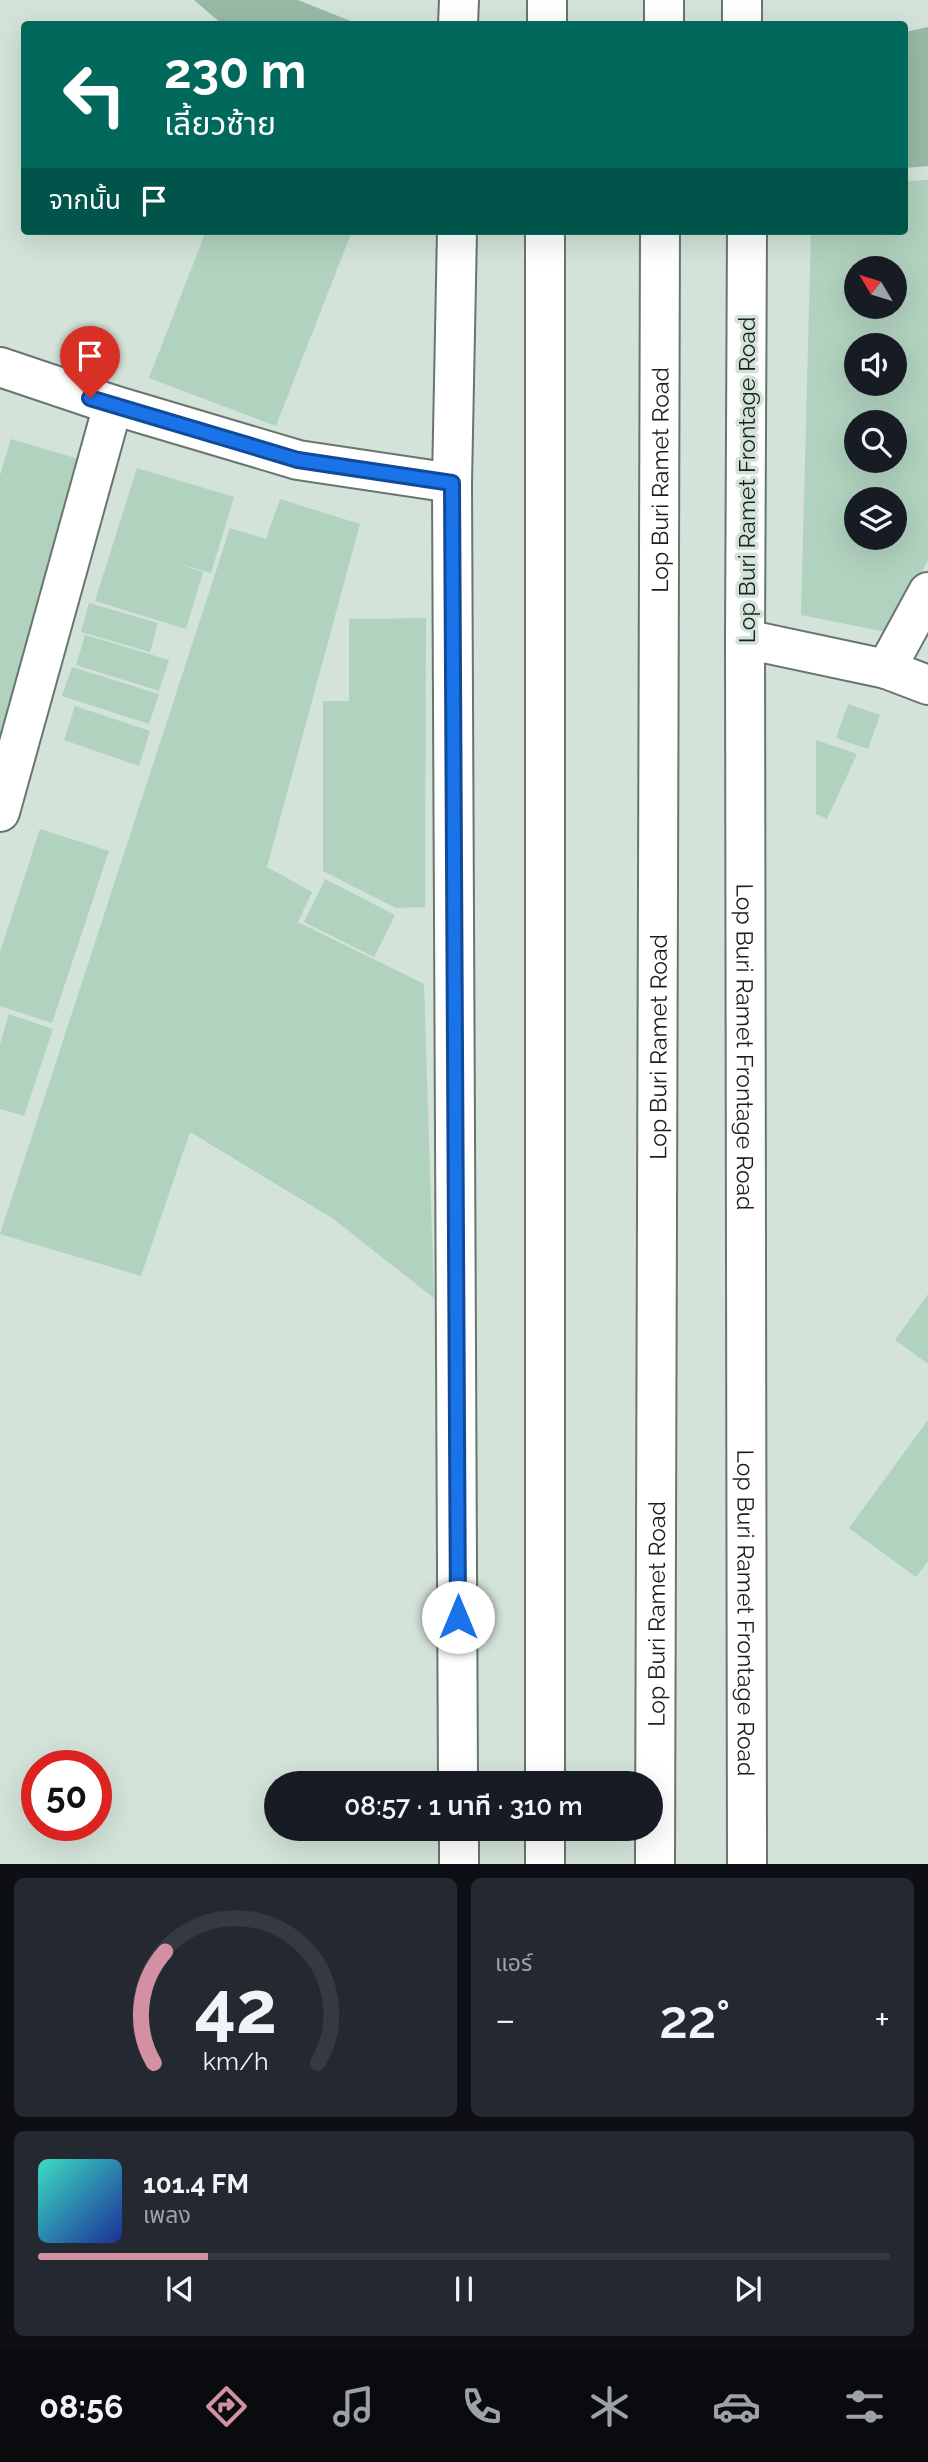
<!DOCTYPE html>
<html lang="th">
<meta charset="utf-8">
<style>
:root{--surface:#171b24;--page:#242831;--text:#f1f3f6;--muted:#9ea1a6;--line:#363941;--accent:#d290a2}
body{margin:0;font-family:Raleway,"Noto Sans Thai",sans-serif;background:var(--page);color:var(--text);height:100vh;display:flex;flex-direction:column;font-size:26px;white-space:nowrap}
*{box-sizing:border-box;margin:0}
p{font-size:23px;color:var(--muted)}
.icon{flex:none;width:38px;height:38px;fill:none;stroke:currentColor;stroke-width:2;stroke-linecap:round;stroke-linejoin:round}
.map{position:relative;height:1864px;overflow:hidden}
.details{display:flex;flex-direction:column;gap:14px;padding:14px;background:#0d0f14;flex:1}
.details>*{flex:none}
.hud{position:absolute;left:21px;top:21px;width:887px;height:214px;border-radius:7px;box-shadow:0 7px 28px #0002;background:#00695c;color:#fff;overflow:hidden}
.needle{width:46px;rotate:308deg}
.buttons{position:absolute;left:844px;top:256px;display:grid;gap:14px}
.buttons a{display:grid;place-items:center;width:63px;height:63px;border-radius:50%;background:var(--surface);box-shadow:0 7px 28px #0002;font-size:35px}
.speed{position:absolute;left:21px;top:1750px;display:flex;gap:14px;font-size:35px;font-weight:700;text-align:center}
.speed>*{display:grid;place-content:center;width:91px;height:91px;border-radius:50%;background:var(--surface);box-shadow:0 7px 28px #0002;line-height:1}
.speed .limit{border:10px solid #d22;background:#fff;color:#111}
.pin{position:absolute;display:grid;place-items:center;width:60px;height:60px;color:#fff;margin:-72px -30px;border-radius:50% 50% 50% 0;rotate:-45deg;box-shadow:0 0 7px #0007}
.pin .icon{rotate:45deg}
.me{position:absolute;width:77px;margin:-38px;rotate:0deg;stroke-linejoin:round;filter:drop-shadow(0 0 5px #0008)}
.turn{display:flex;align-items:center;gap:24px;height:147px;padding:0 28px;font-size:32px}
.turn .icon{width:91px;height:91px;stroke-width:2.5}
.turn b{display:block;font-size:49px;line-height:60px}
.then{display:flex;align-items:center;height:66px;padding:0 28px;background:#0003;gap:14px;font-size:26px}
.big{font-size:52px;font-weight:600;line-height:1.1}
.details .card{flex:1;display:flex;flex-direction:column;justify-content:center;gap:10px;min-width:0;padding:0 24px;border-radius:10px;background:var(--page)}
.details .dial{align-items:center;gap:0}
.dial svg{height:182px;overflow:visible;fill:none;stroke:var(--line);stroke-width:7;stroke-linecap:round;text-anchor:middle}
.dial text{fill:var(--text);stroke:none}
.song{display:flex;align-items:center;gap:21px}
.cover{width:84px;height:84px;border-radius:10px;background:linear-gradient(135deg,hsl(170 70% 55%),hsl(230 70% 35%))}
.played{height:7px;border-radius:4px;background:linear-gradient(90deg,var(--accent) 20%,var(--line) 20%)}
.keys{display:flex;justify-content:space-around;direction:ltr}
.heat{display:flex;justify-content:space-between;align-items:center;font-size:38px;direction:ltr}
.details .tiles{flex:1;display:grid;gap:14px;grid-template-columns:1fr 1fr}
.card:last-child{grid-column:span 2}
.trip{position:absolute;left:264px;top:1771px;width:399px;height:70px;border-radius:35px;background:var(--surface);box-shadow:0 7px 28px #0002;font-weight:600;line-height:70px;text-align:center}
.menu{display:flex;height:112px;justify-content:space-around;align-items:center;background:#090b0e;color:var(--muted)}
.menu .icon{width:49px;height:49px}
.menu .on{color:var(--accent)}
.menu b{font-size:32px;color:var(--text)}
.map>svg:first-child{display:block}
.water{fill:#99b9a6}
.building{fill:#b1d2bf;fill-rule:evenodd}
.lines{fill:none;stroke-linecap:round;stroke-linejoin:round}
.minor-casing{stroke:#68766e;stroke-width:42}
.major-casing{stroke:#68766e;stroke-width:42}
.minor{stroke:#fff;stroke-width:38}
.major{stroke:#fff;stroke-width:38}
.route-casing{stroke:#114b97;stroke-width:18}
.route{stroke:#1a73e8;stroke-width:12}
.labels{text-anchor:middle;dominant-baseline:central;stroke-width:7;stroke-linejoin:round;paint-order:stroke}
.street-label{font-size:23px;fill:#191f1b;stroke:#d3e3d9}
</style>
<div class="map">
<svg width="928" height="1864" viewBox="0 0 928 1864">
<rect width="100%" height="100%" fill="#d3e3d9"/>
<g class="water">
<polygon points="194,0 298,0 358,24 222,24"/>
<polygon points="928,27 928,166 905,168 905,32"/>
</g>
<g class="building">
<path d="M928,180v380l-37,73 -90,-18 10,-384h94v-50zM856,268h38v38h-38zM856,345h38v38h-38zM856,422h38v38h-38zM856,499h38v38h-38z"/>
<polygon points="206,231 352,231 276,426 149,378"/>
<polygon points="11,439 85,461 3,737 0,736 0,475"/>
<polygon points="137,468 234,497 211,573 176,563 203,572 186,629 95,601"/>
<polygon points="280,499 360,524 267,867 312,892 298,922 424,984 434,1298 332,1218 190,1132 141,1276 0,1234 230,528 266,539"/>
<polygon points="89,603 158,623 150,652 81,632"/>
<polygon points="426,618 425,907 396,908 323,871 323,701 349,701 349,619"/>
<polygon points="85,635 169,660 159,691 76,665"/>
<polygon points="72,667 159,694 149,724 62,696"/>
<polygon points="848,704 880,715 868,749 836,738"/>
<polygon points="75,706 150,731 139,766 64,740"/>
<polygon points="816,740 857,754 827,819 816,814"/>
<polygon points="40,829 109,851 52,1023 0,1006 0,952"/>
<polygon points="325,879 395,915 374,957 304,922"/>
<polygon points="9,1014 53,1029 24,1116 0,1109 0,1044"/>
<polygon points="928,1294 928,1364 895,1340"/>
<polygon points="928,1420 928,1561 916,1577 849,1528"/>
</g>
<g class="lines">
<g class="minor-casing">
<g id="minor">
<polyline points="0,367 113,405 298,460 452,483"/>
<polyline points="745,639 886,669 928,685"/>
<polyline points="886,669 928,592"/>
<polyline points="0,812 113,405"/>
</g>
</g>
<g class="major-casing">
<g id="major">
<polyline points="742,0 742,24"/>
<polyline points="458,24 459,0"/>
<polyline points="547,24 547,0"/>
<polyline points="664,24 664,0"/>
<polyline points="457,231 452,483 458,1783"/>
<path id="s1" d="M747,231l-2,408 2,1225"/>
<polyline points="545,1783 545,231"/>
<polyline points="459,1829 459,1864"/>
<polyline points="545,1864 545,1829"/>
<path id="s2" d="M655,1864l5,-1633"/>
</g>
</g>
<use href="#minor" class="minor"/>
<use href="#major" class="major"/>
</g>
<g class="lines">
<g class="route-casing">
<polyline id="route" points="90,398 298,460 452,483 458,1617"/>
</g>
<use href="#route" class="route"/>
</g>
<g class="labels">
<g class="street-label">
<text stroke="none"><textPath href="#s2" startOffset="1384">Lop Buri Ramet Road</textPath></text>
<text transform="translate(746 480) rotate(-90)">Lop Buri Ramet Frontage Road</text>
<text stroke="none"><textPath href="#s2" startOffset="817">Lop Buri Ramet Road</textPath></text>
<text stroke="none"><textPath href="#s1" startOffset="816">Lop Buri Ramet Frontage Road</textPath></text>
<text stroke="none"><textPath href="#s2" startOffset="250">Lop Buri Ramet Road</textPath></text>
<text stroke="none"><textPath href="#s1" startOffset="1382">Lop Buri Ramet Frontage Road</textPath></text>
</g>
</g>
</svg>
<div class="buttons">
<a><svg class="needle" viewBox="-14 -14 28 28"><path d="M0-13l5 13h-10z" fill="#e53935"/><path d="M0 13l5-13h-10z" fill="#9ea1a6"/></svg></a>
<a><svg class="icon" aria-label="sound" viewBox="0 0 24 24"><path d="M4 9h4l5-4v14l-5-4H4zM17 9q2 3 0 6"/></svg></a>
<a><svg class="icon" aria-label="search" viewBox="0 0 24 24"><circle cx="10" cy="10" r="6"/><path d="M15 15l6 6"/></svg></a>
<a><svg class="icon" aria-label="layers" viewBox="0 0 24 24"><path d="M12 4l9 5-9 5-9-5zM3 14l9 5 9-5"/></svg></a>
</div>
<div class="speed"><div class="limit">50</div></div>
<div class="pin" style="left:90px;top:398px;background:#d93025"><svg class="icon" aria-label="arrive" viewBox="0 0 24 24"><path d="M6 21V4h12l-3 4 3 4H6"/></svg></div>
<svg class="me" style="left:458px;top:1617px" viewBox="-20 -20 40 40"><circle r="19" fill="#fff"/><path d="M0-13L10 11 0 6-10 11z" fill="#1a73e8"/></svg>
<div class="trip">08:57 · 1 นาที · 310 m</div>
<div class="hud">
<div class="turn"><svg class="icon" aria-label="left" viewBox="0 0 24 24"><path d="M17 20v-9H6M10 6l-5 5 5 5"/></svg><div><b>230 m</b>เลี้ยวซ้าย</div></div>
<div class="then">จากนั้น<svg class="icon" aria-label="arrive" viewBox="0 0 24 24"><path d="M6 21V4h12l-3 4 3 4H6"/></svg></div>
</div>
</div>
<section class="details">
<div class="tiles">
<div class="card dial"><svg viewBox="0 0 100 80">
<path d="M14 69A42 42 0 1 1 86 69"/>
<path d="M14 69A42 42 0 0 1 19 20" stroke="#d290a2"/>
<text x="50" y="56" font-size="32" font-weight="700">42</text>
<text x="50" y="72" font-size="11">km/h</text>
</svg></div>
<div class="card"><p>แอร์</p>
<div class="heat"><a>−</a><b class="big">22°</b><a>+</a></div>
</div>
<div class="card">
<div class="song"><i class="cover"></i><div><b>101.4 FM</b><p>เพลง</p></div></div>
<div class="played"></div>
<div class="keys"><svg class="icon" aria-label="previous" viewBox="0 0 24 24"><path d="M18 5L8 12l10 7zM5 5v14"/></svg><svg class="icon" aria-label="pause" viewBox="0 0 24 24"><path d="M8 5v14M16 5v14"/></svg><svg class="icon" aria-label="next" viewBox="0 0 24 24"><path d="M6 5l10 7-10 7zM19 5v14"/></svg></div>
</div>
</div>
</section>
<nav class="menu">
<b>08:56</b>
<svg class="icon on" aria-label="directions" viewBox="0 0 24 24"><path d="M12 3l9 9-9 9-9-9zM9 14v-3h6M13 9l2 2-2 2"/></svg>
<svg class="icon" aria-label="music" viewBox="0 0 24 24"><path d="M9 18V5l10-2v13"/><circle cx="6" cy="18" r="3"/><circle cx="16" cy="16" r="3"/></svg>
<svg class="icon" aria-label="phone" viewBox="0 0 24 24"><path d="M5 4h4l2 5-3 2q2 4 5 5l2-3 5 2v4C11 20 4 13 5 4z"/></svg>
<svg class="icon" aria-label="climate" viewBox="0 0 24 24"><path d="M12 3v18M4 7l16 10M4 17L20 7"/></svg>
<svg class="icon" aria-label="car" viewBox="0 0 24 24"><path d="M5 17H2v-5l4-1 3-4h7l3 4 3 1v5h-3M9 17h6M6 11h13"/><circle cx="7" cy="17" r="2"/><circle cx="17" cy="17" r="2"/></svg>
<svg class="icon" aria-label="filters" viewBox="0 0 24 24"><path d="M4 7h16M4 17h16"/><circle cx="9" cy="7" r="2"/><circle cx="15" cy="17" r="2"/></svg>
</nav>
